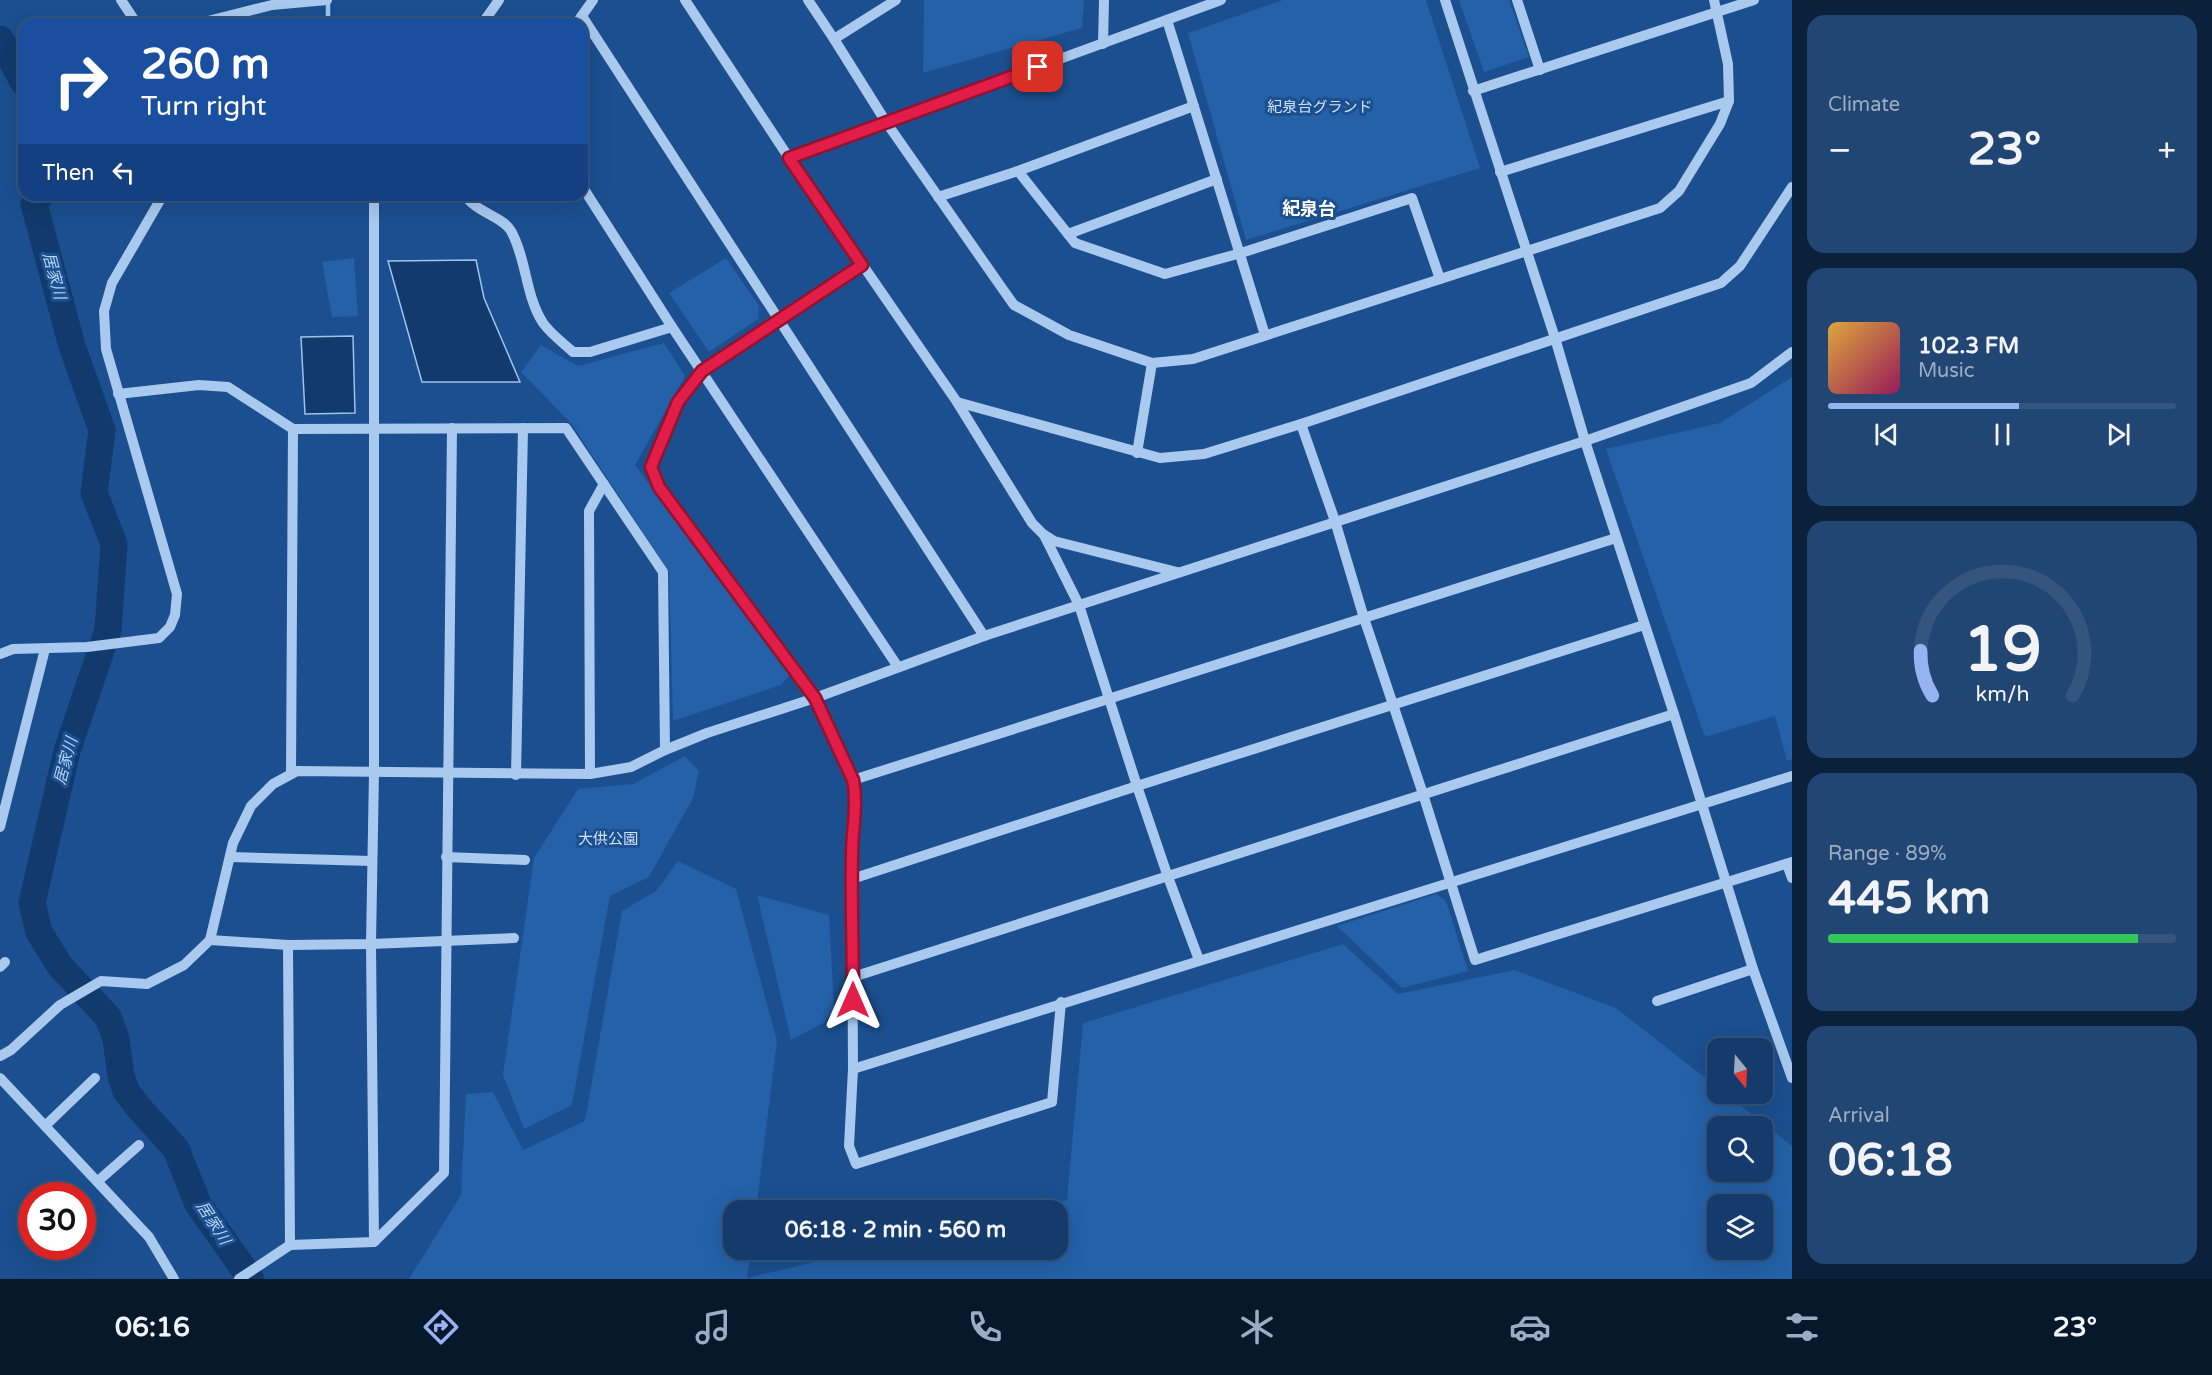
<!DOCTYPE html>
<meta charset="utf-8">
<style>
:root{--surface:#143b6b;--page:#214673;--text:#f1f3f6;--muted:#9dadc1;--line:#33557e;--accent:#95b2f1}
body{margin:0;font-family:"Varela Round","Noto Sans JP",sans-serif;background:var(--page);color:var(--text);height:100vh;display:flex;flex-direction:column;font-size:22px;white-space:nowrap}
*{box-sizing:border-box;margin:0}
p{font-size:20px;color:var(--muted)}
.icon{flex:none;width:33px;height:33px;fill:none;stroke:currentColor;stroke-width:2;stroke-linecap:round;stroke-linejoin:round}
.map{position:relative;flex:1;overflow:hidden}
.details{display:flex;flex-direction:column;gap:15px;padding:15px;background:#0b203b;width:420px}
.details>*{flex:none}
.guide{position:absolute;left:18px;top:18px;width:570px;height:183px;border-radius:18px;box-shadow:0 6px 24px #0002,0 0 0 2px var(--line);background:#1a4fa0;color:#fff;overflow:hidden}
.needle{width:39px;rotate:162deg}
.controls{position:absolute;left:1707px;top:1038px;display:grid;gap:12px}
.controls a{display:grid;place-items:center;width:66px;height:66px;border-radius:12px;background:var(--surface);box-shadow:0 6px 24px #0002,0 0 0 2px var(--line);font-size:30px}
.speed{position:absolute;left:18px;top:1182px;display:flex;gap:12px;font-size:30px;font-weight:700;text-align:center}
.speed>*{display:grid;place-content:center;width:78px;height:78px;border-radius:50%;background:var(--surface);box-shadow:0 6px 24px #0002,0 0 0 2px var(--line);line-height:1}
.speed .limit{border:9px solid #d22;background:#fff;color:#111}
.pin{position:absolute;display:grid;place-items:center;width:51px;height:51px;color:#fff;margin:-26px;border-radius:12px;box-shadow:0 3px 9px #0006}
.me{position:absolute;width:66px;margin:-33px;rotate:0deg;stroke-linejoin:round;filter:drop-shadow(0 0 4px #0008)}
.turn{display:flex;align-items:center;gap:21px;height:126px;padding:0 24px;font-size:27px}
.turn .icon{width:78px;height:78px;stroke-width:2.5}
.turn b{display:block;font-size:42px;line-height:51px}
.then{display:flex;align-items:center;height:57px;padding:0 24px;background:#0003;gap:12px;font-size:22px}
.big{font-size:45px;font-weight:700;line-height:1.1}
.details .card{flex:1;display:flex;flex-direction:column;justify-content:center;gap:9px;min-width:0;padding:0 21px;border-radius:18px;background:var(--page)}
.details .dial{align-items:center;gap:0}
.dial svg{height:156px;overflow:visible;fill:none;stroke:var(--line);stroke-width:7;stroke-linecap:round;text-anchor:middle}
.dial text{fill:var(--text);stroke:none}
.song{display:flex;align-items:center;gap:18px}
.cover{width:72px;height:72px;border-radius:9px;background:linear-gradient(135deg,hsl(40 70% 55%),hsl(330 70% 35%))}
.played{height:6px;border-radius:3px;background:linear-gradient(90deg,var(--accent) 55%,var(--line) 55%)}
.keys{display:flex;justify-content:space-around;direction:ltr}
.heat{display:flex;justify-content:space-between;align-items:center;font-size:33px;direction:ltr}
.charge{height:9px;border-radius:4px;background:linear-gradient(90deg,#34c759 89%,var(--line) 0)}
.trip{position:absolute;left:723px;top:1200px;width:345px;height:60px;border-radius:18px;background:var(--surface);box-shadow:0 6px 24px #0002,0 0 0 2px var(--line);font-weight:700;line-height:60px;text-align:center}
.tabs{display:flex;height:96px;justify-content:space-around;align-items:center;background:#08182b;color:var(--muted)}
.tabs .icon{width:42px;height:42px}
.tabs .on{color:var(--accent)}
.tabs b{font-size:27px;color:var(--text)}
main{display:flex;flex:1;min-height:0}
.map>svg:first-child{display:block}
.green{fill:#2461a8;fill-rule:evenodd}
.water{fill:#123a6d;stroke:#9cc4f0;stroke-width:1.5}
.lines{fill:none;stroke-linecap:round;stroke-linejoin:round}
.stream{stroke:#9cc4f0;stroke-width:4.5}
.river{stroke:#123a6d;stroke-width:27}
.minor{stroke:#a9c9ee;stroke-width:10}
.route-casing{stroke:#92132f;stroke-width:15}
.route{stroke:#e11d48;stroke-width:10}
.labels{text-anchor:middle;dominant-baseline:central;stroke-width:6;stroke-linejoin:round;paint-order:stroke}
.park-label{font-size:15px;fill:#cfe3fa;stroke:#1b4f8f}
.water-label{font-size:16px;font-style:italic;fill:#b5d3f5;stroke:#1b4f8f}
.quarter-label{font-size:18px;font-weight:bold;fill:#fff;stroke:#1b4f8f}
</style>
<main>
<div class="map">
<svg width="1792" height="1279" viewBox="0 0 1792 1279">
<rect width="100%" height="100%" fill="#1b4f8f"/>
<g class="green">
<polygon points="924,0 1084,0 1082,28 923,73"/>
<polygon points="1283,0 1426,0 1480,168 1246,240 1188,33"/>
<polygon points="1459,0 1509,0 1529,57 1484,72"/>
<polygon points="354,258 358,316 332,317 322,262"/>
<polygon points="726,258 759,306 758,319 709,352 669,293"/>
<polygon points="664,343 685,376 635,465 790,675 781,685 673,721 669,572 571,423 521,372 541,345 578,366"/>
<polygon points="1792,377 1792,759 1787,761 1775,716 1705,737 1606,449 1720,423"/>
<polygon points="685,756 699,771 693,798 649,877 610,896 572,1105 524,1129 503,1075 534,858 578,789 633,784"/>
<path d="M678,861l58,28 41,152 -21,169h-22v40h17l-4,28 119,-28h192v-40h-32l41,-10 16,-177 260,-79 55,50 117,-24 101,38 101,79 1,7h8l66,52v133h-1383l52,-84 5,-101 27,-2 30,58 62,-29 37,-210 34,-20zM1718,1126h44v46h-44zM1718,1204h44v46h-44z"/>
<polygon points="1436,894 1446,901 1468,971 1402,988 1337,926"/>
<polygon points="757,895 829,915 834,1009 825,1022 791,1040"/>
</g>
<g class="water">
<polygon points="476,260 484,298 520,382 422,382 388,261"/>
<polygon points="353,336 355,413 305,414 301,337"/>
</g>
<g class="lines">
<polyline class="stream" points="328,0 328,24"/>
<g class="river">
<polyline points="0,39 24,83"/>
<polyline points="41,195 34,204 72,346 102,430 94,493 114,544 108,630 67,751 32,903 39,932 60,966 108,1017 116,1039 121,1076 126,1091 140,1109 176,1149 198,1204 251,1279"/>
</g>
<g class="minor">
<polyline points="121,0 137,24"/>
<polyline points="685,0 789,158 957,402 1032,523 1043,534 1054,541 1177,572"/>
<polyline points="808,0 834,39"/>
<polyline points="896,0 834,39 886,122 1004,291 1014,305 1069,335 1152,363 1193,359 1660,208 1679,191 1720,124 1729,101 1728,64 1714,0"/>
<polyline points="1445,0 1555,338 1585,441 1674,714 1753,969 1792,1078"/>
<polyline points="1517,0 1540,70"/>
<polyline points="582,16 984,636"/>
<polyline points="1167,20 1265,335"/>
<polyline points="196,24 272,5 327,0"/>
<polyline points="482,24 499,0"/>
<polyline points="576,24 593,0"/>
<polyline points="1103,44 1104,0"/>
<polyline points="1473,91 1754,0"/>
<polyline points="1194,106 1018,171 1075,243 1165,274 1241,253 1412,198 1440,279"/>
<polyline points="789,158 1221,0"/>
<polyline points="1500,172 1729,101"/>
<polyline points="582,186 672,327 898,667"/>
<polyline points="374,195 374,772 371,944 374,1242"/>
<path d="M465,195c10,17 39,22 46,36 16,29 14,64 32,92 7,10 20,20 30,29h17l82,-25"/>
<polyline points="938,197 1018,171"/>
<polyline points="1068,234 1217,179"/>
<polyline points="862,265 702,371 678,402 651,467 659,487 815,698 853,780 856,794 853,821 852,879 853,1069 849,1146 856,1164 1052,1102 1061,1002"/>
<polyline points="118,394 199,385 228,387 293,429 566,428 663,572 665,750"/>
<polyline points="957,402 1160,458 1204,454 1301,424 1721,283 1740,266 1792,187"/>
<polyline points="1301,424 1335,521 1364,618 1423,794 1475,960 1792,862"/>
<polyline points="1137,453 1152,363"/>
<polyline points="1044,535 1079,605 1137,786 1168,877 1199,960"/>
<polyline points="0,654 13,649 87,647 159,638 170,627 175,615 177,594 106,349 104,311 112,283 163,195"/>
<polyline points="291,774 293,429"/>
<polyline points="590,774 589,511 604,484"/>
<polyline points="516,775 523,428"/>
<polyline points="853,780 1616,538"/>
<polyline points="0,827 45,649"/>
<polyline points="230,857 372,861"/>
<polyline points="446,857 525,860"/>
<polyline points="1787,864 1792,878"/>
<polyline points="852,879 1137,786 1644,625"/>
<polyline points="210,940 288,945 371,944 514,938"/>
<polyline points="288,945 290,1245"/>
<polyline points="0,967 5,962"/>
<polyline points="853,977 1674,714"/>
<polyline points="1657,1001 1753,969"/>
<polyline points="0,1056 11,1050 60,1005 101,981 147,984 184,965 210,940 233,843 251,806 273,784 297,771 590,774 631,767 665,750 707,733 815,698 984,636 1585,441 1751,383 1792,352"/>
<polyline points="853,1069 1792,776"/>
<polyline points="0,1078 149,1237 174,1279"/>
<polyline points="46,1125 95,1078"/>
<polyline points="98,1181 139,1145"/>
<polyline points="239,1279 290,1245 374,1242 444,1173 452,428"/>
</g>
</g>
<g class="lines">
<g class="route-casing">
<path id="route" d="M853,1000c0,-49 -2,-97 -1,-145 0,-25 6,-51 1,-75l-38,-82 -156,-211 -8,-20 27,-65 24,-31 160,-106 -73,-107 249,-91"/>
</g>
<use href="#route" class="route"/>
</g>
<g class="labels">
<g class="park-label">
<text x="1320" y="107">紀泉台グランド</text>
<text x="608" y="839">大供公園</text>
</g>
<g class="water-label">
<text transform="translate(54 276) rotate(75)">居家川</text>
<text transform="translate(66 761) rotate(-75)">居家川</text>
<text transform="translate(213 1223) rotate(57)">居家川</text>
</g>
<g class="quarter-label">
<text x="1309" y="209">紀泉台</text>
</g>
</g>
</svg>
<div class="controls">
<a><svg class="needle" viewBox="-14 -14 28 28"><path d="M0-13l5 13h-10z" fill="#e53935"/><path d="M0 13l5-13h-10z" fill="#9dadc1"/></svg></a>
<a><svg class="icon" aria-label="search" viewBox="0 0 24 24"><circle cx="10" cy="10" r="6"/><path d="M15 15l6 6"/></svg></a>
<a><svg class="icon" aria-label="layers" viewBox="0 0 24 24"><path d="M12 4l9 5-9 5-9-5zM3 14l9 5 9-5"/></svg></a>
</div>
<div class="speed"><div class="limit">30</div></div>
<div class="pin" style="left:1038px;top:67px;background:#d93025"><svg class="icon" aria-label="arrive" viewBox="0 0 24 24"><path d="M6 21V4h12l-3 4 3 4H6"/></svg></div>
<svg class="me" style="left:853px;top:1000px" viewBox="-20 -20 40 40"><path d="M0-17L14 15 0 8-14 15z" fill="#e11d48" stroke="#fff" stroke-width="4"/></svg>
<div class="trip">06:18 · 2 min · 560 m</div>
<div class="guide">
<div class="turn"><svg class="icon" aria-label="right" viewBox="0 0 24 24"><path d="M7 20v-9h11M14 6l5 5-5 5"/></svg><div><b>260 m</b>Turn right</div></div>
<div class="then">Then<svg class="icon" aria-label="left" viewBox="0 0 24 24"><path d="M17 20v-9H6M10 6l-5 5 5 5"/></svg></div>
</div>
</div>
<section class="details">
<div class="card"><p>Climate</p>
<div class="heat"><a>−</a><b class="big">23°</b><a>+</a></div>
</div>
<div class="card">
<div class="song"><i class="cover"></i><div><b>102.3 FM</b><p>Music</p></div></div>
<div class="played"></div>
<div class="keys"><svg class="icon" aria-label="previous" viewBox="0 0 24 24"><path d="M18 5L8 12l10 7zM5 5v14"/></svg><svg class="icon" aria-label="pause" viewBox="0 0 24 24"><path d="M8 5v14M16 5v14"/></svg><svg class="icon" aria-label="next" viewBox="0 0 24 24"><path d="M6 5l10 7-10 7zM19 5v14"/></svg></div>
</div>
<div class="card dial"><svg viewBox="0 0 100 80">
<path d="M14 69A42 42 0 1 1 86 69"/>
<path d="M14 69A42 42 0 0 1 8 46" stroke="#95b2f1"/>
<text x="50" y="56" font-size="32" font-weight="700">19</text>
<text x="50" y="72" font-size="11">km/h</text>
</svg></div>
<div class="card"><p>Range · 89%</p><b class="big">445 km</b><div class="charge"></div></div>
<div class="card"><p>Arrival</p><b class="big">06:18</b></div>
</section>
</main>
<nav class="tabs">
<b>06:16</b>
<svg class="icon on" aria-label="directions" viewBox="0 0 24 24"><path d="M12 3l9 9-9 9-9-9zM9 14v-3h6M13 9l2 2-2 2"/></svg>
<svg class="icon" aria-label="music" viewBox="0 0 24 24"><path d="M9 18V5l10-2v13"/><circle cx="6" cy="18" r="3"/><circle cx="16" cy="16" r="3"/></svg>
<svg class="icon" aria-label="phone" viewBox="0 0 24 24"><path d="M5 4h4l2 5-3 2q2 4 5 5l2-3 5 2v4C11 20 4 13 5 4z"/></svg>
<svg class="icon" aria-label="climate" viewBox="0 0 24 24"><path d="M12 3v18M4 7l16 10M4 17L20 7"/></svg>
<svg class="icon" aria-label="car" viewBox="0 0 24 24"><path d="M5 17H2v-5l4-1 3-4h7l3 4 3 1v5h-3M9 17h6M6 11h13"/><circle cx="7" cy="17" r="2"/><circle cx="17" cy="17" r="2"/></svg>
<svg class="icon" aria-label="filters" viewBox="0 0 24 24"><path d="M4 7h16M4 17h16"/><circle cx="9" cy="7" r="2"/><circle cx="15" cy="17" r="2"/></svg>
<b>23°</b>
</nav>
